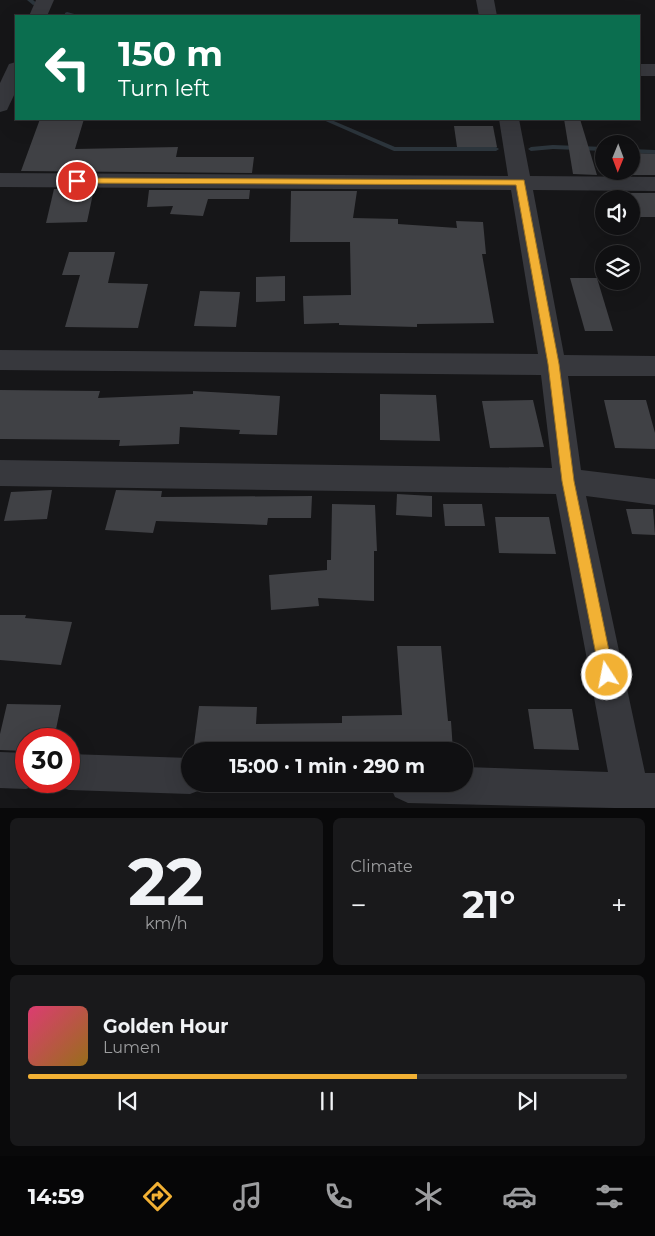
<!DOCTYPE html>
<meta charset="utf-8">
<style>
:root{--surface:#101012;--page:#19191b;--text:#f1f3f6;--muted:#9c9d9f;--line:#303032;--accent:#f2b134}
body{margin:0;font-family:Montserrat,sans-serif;background:var(--page);color:var(--text);height:100vh;display:flex;flex-direction:column;font-size:19px;white-space:nowrap}
*{box-sizing:border-box;margin:0}
p{font-size:16px;color:var(--muted)}
.icon{flex:none;width:28px;height:28px;fill:none;stroke:currentColor;stroke-width:2;stroke-linecap:round;stroke-linejoin:round}
.map{position:relative;height:808px;overflow:hidden}
.drawer{display:flex;flex-direction:column;gap:10px;padding:10px;background:#09090a;flex:1}
.drawer>*{flex:none}
.top-card{position:absolute;left:15px;top:15px;width:625px;height:105px;border-radius:0px;box-shadow:0 5px 20px #0002,0 0 0 1px var(--line);background:#0b6e4f;color:#fff;overflow:hidden}
.needle{width:32px;rotate:181deg}
.buttons{position:absolute;left:595px;top:135px;display:grid;gap:10px}
.buttons a{display:grid;place-items:center;width:45px;height:45px;border-radius:50%;background:var(--surface);box-shadow:0 5px 20px #0002,0 0 0 1px var(--line);font-size:25px}
.speed{position:absolute;left:15px;top:728px;display:flex;gap:10px;font-size:25px;font-weight:700;text-align:center}
.speed>*{display:grid;place-content:center;width:65px;height:65px;border-radius:50%;background:var(--surface);box-shadow:0 5px 20px #0002,0 0 0 1px var(--line);line-height:1}
.speed .limit{border:8px solid #d22;background:#fff;color:#111}
.pin{position:absolute;display:grid;place-items:center;width:42px;height:42px;color:#fff;margin:-21px;border:2px solid #fff;border-radius:50%;box-shadow:0 1px 5px #0007}
.me{position:absolute;width:55px;margin:-28px;rotate:349deg;stroke-linejoin:round;filter:drop-shadow(0 0 4px #0008)}
.turn{display:flex;align-items:center;gap:18px;height:105px;padding:0 20px;font-size:22px}
.turn .icon{width:65px;height:65px;stroke-width:2.5}
.turn b{display:block;font-size:35px;line-height:42px}
.big{font-size:38px;font-weight:700;line-height:1.1}
.drawer .tile{flex:1;display:flex;flex-direction:column;justify-content:center;gap:8px;min-width:0;padding:0 18px;border-radius:8px;background:var(--page)}
.drawer .dial{align-items:center;gap:0}
.dial b{font-size:65px;line-height:1}
.song{display:flex;align-items:center;gap:15px}
.cover{width:60px;height:60px;border-radius:8px;background:linear-gradient(135deg,hsl(340 70% 55%),hsl(40 70% 35%))}
.played{height:5px;border-radius:2px;background:linear-gradient(90deg,var(--accent) 65%,var(--line) 65%)}
.keys{display:flex;justify-content:space-around;direction:ltr}
.heat{display:flex;justify-content:space-between;align-items:center;font-size:28px;direction:ltr}
.drawer .tiles{flex:1;display:grid;gap:10px;grid-template-columns:1fr 1fr}
.tile:last-child{grid-column:span 2}
.trip{position:absolute;left:181px;top:742px;width:292px;height:50px;border-radius:25px;background:var(--surface);box-shadow:0 5px 20px #0002,0 0 0 1px var(--line);font-weight:700;line-height:50px;text-align:center}
.tab-bar{display:flex;height:80px;justify-content:space-around;align-items:center;background:#060607;color:var(--muted)}
.tab-bar .icon{width:35px;height:35px}
.tab-bar .current{color:var(--accent)}
.tab-bar b{font-size:22px;color:var(--text)}
.map>svg:first-child{display:block}
.lines{fill:none;stroke-linecap:round;stroke-linejoin:round}
.stream{fill:#2c353c;fill-rule:evenodd}
.building{fill:#404145}
.minor{fill:#37383d;fill-rule:evenodd}
.route{fill:#f2b134;stroke:#9d7322}
</style>
<div class="map">
<svg width="655" height="809" viewBox="0 0 655 809">
<rect width="100%" height="100%" fill="#161618"/>
<g class="lines">
<g class="stream">
<polygon points="27,0 33,0 38,4 33,5"/>
<polygon points="67,12 78,15 79,16 65,15 65,13"/>
<polygon points="321,119 329,119 395,147 496,147 499,149 496,151 394,151"/>
<polygon points="553,145 604,147 604,151 553,149 531,151 528,149 531,147"/>
<polygon points="631,149 655,150 655,154 631,153"/>
</g>
</g>
<g class="building">
<polygon points="40,119 84,119 75,149 178,147 176,157 254,157 252,173 21,171"/>
<polygon points="564,119 580,119 597,175 573,174"/>
<polygon points="454,126 493,126 497,147 457,147"/>
<polygon points="631,153 655,154 655,175 631,175"/>
<polygon points="54,189 94,189 87,222 46,223"/>
<polygon points="149,190 250,190 249,199 208,199 203,216 170,214 173,206 147,207"/>
<polygon points="291,191 357,191 353,218 398,219 398,224 457,228 456,221 483,222 486,254 482,254 494,323 417,324 417,327 339,325 339,323 304,324 303,296 351,295 350,242 290,242"/>
<rect x="631" y="193" width="24" height="24"/>
<polygon points="69,252 115,252 108,283 148,284 138,328 65,327 80,275 62,275"/>
<polygon points="285,276 285,301 256,302 256,277"/>
<polygon points="570,278 597,278 613,331 585,331"/>
<polygon points="200,291 240,292 236,327 194,326"/>
<polygon points="0,390 100,391 98,398 193,394 193,391 280,396 277,435 239,434 240,430 180,427 179,444 119,446 120,440 0,439"/>
<polygon points="380,394 436,395 440,441 380,440"/>
<polygon points="533,400 544,447 490,448 482,401"/>
<polygon points="604,400 646,400 655,433 655,449 615,448"/>
<polygon points="52,490 47,519 4,521 11,492"/>
<polygon points="116,490 162,491 161,497 312,496 311,518 268,518 267,525 156,521 153,533 105,530"/>
<polygon points="397,494 432,496 432,517 396,515"/>
<polygon points="332,504 375,505 377,551 374,551 374,601 318,598 319,606 271,610 269,575 327,570 327,560 331,560"/>
<polygon points="443,504 482,504 485,526 445,526"/>
<polygon points="626,509 653,509 655,535 632,534"/>
<polygon points="495,517 549,517 556,554 499,553"/>
<polygon points="0,615 26,615 25,618 72,622 61,665 0,660"/>
<polygon points="397,646 441,646 448,721 451,721 453,751 343,751 343,748 267,749 267,746 194,744 199,706 257,707 256,724 342,723 342,716 402,715"/>
<polygon points="7,704 61,705 54,739 26,739 26,751 0,750 0,734"/>
<polygon points="528,709 572,709 579,750 534,749"/>
</g>
<g class="lines">
<g class="minor">
<polygon points="36,0 54,0 47,16 29,16"/>
<polygon points="476,0 494,0 497,16 479,16"/>
<polygon points="16,62 16,91 7,110 0,112 0,83 9,64"/>
<rect x="639" y="64" width="16" height="12"/>
<polygon points="499,119 519,119 530,176 655,177 655,191 533,190 564,355 655,356 655,376 568,376 581,470 655,479 655,505 586,496 645,773 655,773 655,809 408,803 395,797 389,784 465,784 465,767 608,772 556,494 0,486 0,460 552,468 541,375 0,370 0,350 538,354 511,190 0,187 0,173 508,176"/>
<polygon points="0,752 26,753 26,781 40,781 39,784 26,789 0,788"/>
<polygon points="69,754 190,758 190,784 205,784 203,789 190,794 69,790 56,785 54,781 69,781"/>
</g>
</g>
<polygon class="route" points="77,178 524,180 559,364 574,481 614,675 612,680 607,682 602,680 600,675 562,481 548,364 516,185 74,183 73,181"/>
</svg>
<div class="buttons">
<a><svg class="needle" viewBox="-14 -14 28 28"><path d="M0-13l5 13h-10z" fill="#e53935"/><path d="M0 13l5-13h-10z" fill="#9c9d9f"/></svg></a>
<a><svg class="icon" aria-label="sound" viewBox="0 0 24 24"><path d="M4 9h4l5-4v14l-5-4H4zM17 9q2 3 0 6"/></svg></a>
<a><svg class="icon" aria-label="layers" viewBox="0 0 24 24"><path d="M12 4l9 5-9 5-9-5zM3 14l9 5 9-5"/></svg></a>
</div>
<div class="speed"><div class="limit">30</div></div>
<div class="pin" style="left:77px;top:181px;background:#d93025"><svg class="icon" aria-label="arrive" viewBox="0 0 24 24"><path d="M6 21V4h12l-3 4 3 4H6"/></svg></div>
<svg class="me" style="left:607px;top:675px" viewBox="-20 -20 40 40"><circle r="17" fill="#f2b134" stroke="#fff" stroke-width="3"/><path d="M0-11L8 9 0 5-8 9z" fill="#fff"/></svg>
<div class="trip">15:00 · 1 min · 290 m</div>
<div class="top-card">
<div class="turn"><svg class="icon" aria-label="left" viewBox="0 0 24 24"><path d="M17 20v-9H6M10 6l-5 5 5 5"/></svg><div><b>150 m</b>Turn left</div></div>
</div>
</div>
<section class="drawer">
<div class="tiles">
<div class="tile dial"><b>22</b><p>km/h</p></div>
<div class="tile"><p>Climate</p>
<div class="heat"><a>−</a><b class="big">21°</b><a>+</a></div>
</div>
<div class="tile">
<div class="song"><i class="cover"></i><div><b>Golden Hour</b><p>Lumen</p></div></div>
<div class="played"></div>
<div class="keys"><svg class="icon" aria-label="previous" viewBox="0 0 24 24"><path d="M18 5L8 12l10 7zM5 5v14"/></svg><svg class="icon" aria-label="pause" viewBox="0 0 24 24"><path d="M8 5v14M16 5v14"/></svg><svg class="icon" aria-label="next" viewBox="0 0 24 24"><path d="M6 5l10 7-10 7zM19 5v14"/></svg></div>
</div>
</div>
</section>
<nav class="tab-bar">
<b>14:59</b>
<svg class="icon current" aria-label="directions" viewBox="0 0 24 24"><path d="M12 3l9 9-9 9-9-9zM9 14v-3h6M13 9l2 2-2 2"/></svg>
<svg class="icon" aria-label="music" viewBox="0 0 24 24"><path d="M9 18V5l10-2v13"/><circle cx="6" cy="18" r="3"/><circle cx="16" cy="16" r="3"/></svg>
<svg class="icon" aria-label="phone" viewBox="0 0 24 24"><path d="M5 4h4l2 5-3 2q2 4 5 5l2-3 5 2v4C11 20 4 13 5 4z"/></svg>
<svg class="icon" aria-label="climate" viewBox="0 0 24 24"><path d="M12 3v18M4 7l16 10M4 17L20 7"/></svg>
<svg class="icon" aria-label="car" viewBox="0 0 24 24"><path d="M5 17H2v-5l4-1 3-4h7l3 4 3 1v5h-3M9 17h6M6 11h13"/><circle cx="7" cy="17" r="2"/><circle cx="17" cy="17" r="2"/></svg>
<svg class="icon" aria-label="filters" viewBox="0 0 24 24"><path d="M4 7h16M4 17h16"/><circle cx="9" cy="7" r="2"/><circle cx="15" cy="17" r="2"/></svg>
</nav>
